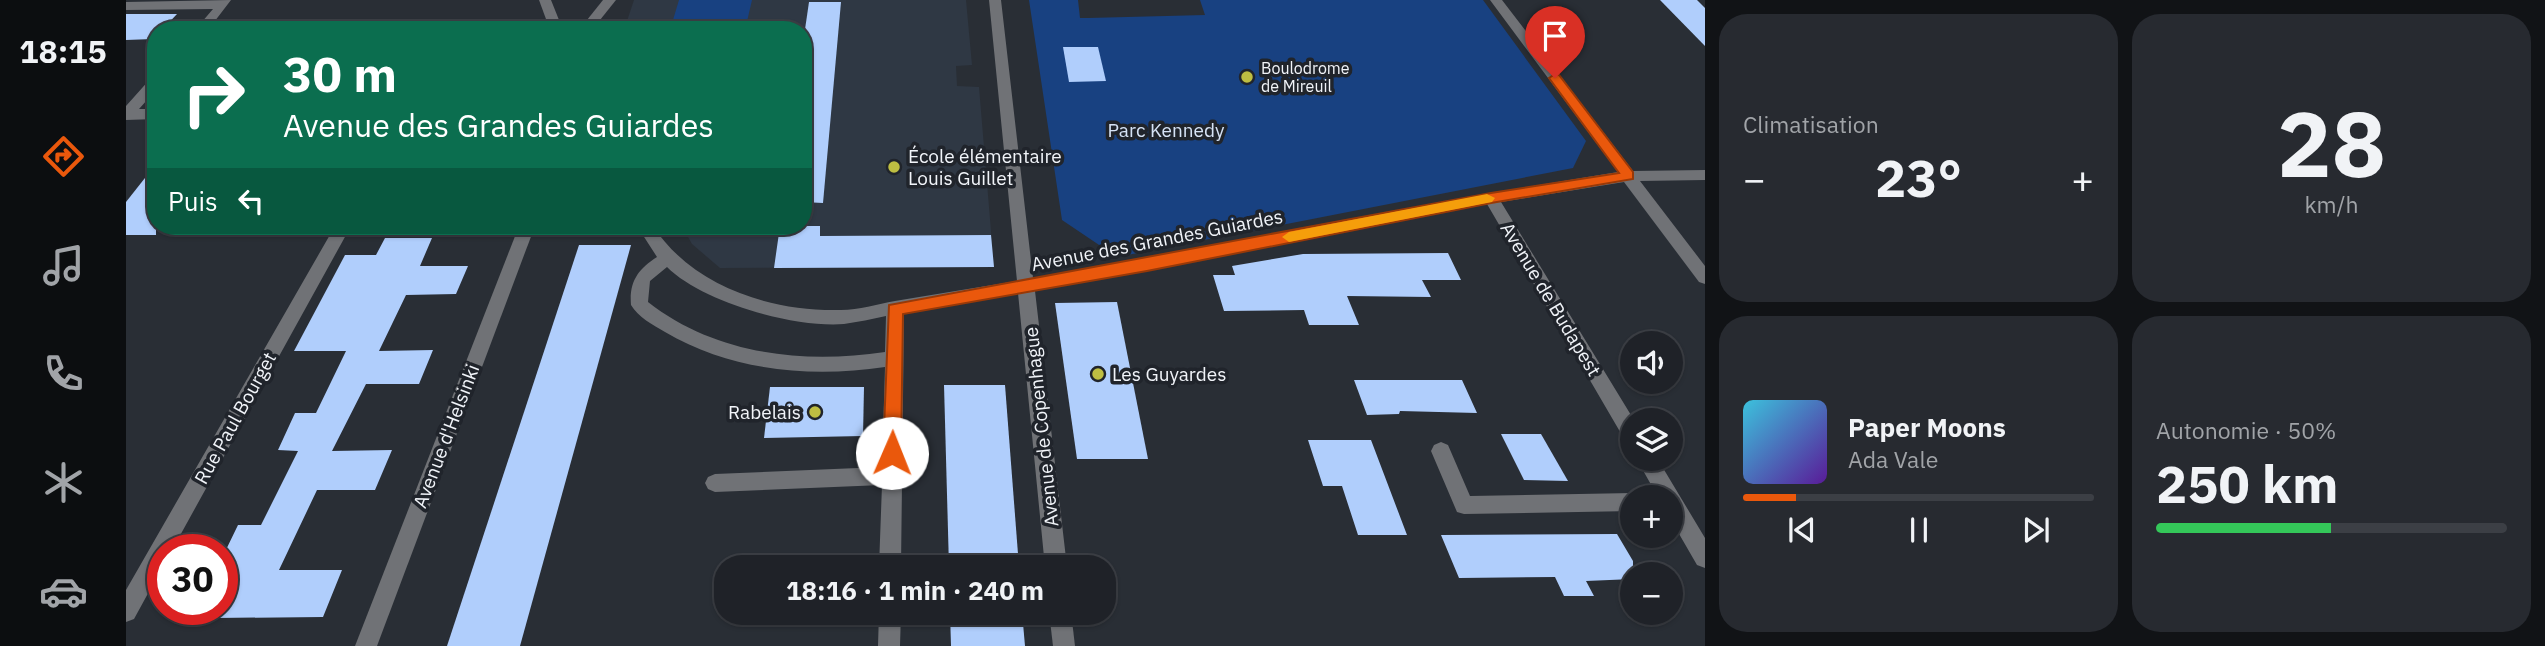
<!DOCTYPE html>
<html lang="fr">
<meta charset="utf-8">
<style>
:root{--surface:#1f2228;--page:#272a30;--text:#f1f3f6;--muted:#a1a4a8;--line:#3c3f45;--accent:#ea580c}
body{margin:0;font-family:"IBM Plex Sans",sans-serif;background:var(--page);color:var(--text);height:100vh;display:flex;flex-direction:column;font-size:26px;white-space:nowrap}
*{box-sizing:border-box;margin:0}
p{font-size:23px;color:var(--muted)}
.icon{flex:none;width:38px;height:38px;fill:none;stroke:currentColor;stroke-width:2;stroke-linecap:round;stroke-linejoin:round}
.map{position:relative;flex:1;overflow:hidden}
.sheet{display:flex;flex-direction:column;gap:14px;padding:14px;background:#111316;width:840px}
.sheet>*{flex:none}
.banner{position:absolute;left:21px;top:21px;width:665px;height:214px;border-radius:28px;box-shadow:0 2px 5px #0004,0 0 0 2px var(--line);background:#0b6e4f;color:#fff;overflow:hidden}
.buttons{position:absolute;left:1494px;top:331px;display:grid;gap:14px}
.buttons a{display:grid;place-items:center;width:63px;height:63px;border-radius:50%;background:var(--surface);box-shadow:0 2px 5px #0004,0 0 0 2px var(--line);font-size:35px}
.speed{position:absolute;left:21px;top:534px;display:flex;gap:14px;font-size:35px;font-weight:700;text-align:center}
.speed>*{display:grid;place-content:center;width:91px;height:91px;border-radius:50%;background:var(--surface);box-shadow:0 2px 5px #0004,0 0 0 2px var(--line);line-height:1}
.speed .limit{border:10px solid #d22;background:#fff;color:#111}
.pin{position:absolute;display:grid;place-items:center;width:60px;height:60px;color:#fff;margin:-72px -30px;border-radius:50% 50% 50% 0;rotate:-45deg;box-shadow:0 0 7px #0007}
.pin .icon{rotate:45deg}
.me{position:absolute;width:77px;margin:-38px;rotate:1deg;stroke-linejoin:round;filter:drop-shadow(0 0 5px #0008)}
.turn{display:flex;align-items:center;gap:24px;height:147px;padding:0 21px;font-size:32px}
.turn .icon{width:91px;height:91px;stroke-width:2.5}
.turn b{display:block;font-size:49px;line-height:60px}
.then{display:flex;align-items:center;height:66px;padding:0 21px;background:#0003;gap:14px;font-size:26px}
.big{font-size:52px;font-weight:700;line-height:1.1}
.sheet .card{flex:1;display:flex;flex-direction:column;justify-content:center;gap:10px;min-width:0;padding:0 24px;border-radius:28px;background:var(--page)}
.sheet .dial{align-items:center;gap:0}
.dial b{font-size:91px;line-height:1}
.song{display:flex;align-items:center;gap:21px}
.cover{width:84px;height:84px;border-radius:10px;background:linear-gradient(135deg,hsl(190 70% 55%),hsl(270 70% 35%))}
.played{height:7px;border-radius:4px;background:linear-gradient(90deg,var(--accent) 15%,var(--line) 15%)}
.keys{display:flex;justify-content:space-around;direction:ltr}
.heat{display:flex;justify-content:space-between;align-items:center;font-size:38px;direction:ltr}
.charge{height:10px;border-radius:5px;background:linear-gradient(90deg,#34c759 50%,var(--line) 0)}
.sheet .tiles{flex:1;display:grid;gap:14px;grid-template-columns:repeat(2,1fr)}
.trip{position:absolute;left:588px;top:555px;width:402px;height:70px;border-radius:28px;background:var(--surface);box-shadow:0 2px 5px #0004,0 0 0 2px var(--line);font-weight:700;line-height:70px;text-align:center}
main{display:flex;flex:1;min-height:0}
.dock{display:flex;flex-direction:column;width:126px;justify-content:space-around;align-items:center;background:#0c0e10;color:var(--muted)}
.dock .icon{width:49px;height:49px}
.dock .active{color:var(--accent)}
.dock b{font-size:32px;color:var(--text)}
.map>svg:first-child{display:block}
.built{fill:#2f3844}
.green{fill:#184181}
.building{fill:#b0cefc}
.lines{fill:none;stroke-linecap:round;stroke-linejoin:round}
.minor{fill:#707276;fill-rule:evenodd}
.route{fill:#ea580c;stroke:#983908;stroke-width:2}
.slow{fill:#f59e0b}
.poi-dot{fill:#bebe42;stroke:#20242b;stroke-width:2.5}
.labels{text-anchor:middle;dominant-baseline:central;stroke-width:7;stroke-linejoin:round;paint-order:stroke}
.far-poi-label{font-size:16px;fill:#f1f4f9;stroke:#20242b;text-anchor:start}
.park-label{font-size:19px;fill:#d6e3f6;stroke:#20242b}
.poi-label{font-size:19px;fill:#f1f4f9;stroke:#20242b;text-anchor:start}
.street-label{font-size:19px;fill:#f1f4f9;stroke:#20242b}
</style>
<main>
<nav class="dock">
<b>18:15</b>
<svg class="icon active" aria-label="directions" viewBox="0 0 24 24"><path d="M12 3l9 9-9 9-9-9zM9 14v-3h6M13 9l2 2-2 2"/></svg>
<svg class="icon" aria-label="music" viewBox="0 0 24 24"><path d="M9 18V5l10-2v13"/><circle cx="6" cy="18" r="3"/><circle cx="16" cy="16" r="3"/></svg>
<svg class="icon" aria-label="phone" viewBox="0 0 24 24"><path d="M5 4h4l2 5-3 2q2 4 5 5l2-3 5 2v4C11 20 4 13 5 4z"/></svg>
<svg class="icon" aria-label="climate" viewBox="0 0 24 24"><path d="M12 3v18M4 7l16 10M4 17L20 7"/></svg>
<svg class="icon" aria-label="car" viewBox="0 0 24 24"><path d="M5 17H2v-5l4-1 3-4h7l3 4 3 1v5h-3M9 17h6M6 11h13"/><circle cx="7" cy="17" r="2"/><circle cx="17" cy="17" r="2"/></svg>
</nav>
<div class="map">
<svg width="1579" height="646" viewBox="0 0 1579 646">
<rect width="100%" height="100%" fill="#292e35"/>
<polygon class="built" points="508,0 840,0 846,65 830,66 831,86 853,87 868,267 594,268 566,244 556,226 677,226 677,30 498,30"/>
<g class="green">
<polygon points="553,0 626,0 619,30 544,30"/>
<polygon points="903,0 952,0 954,18 962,18 1079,15 1074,0 1357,0 1460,141 1447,168 991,257 936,220"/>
</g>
<g class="building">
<polygon points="1534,0 1571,0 1579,8 1579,46"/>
<polygon points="683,2 715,2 697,203 677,202 677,43"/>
<polygon points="0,14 51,14 36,30 30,30 27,39 0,40"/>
<polygon points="937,47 972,47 980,81 943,82"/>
<polygon points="30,164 30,235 0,235 0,202"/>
<polygon points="654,226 694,226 694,236 865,235 868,267 648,268"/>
<polygon points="259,238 306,238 294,266 342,266 330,294 280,295 253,351 307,350 293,384 240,384 206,451 266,450 249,490 191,490 153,570 216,570 197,617 89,618 113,570 96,571 96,558 112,525 135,525 172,451 152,450 169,413 190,413 220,351 168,351 219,255 250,255"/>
<polygon points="453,245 505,245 394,646 321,646"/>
<polygon points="1322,253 1335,280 1296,280 1305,297 1221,296 1233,325 1183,325 1178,310 1098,311 1087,275 1109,275 1106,266 1177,254"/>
<polygon points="991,302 1022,459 951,459 929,303"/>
<polygon points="1228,380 1336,380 1351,413 1274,411 1273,414 1241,415"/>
<polygon points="818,385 879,385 893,567 823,567"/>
<polygon points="644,387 738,387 737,436 638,438"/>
<polygon points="1375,434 1415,434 1442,481 1398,480"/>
<polygon points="1182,440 1245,440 1281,535 1232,535 1216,486 1197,486"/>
<polygon points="1491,534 1507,561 1507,579 1460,581 1468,596 1438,596 1429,577 1333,578 1315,535"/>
<polygon points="824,612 896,612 899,646 825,646"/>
</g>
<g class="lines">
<g class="minor">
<polygon points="105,0 82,30 69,30 87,9 0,10 0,2"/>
<polygon points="413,0 425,0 437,30 424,30"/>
<polygon points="477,0 490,0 466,30 453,30"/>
<path d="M863,0h12l32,278 458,-85 127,-21 -128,-172h12l131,171 72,-1v10l-65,1 65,85v18l-6,-2 -75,-100 -123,20 133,218 -1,24 -7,-2 -139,-238 -452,87 32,276h-22l-27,-274 -114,20 -3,254h-22l3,-82 -167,7 -7,-3 -3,-6 3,-6 7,-3 167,-7 3,-100c-75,11 -154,4 -220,-35 -12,-7 -27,-15 -34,-27 -2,-23 7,-36 26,-48l-20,-31h16c39,60 118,86 188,84 18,0 36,-6 54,-9 40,-7 81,-13 122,-20zM541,267c35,35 127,61 177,57 14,-2 28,-5 42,-8l-1,36c-82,12 -169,3 -237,-50l2,-21z"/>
<polygon points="30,77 30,90 13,109 30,109 30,119 0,120 0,106 25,78"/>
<polygon points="209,226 225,226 46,550 37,550 37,566 8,619 0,622 0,590"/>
<polygon points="393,226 409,226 251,646 229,646"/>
<polygon points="1315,442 1322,445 1344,496 1507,493 1515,497 1507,497 1507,511 1338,514 1331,512 1305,451 1308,445"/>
<polygon points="1510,458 1531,458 1579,538 1579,568 1571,565 1545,520 1545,497 1532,497"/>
<polygon points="753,612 775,612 774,646 752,646"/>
<polygon points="923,612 945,612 949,646 927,646"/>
</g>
</g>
<polygon class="route" points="1429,74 1433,75 1507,172 1507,179 1365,203 1021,271 777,314 775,453 772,458 760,458 757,453 763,305 1365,193 1493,173 1423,78"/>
<polygon class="slow" points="1361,194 1369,198 1366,202 1163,242 1156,237 1163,232"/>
<g class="poi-dot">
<circle cx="1121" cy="77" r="7"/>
<circle cx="768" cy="167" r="7"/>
<circle cx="972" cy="374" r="7"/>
<circle cx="689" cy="412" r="7"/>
</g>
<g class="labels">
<g class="far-poi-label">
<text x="1135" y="68">Boulodrome<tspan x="1135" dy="18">de Mireuil</tspan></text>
</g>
<g class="park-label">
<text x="1040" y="130">Parc Kennedy</text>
</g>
<g class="poi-label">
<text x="782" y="156">École élémentaire<tspan x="782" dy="22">Louis Guillet</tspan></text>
<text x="986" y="374">Les Guyardes</text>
<text x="675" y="412" text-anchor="end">Rabelais</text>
</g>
<g class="street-label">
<text transform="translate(1031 240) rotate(-11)">Avenue des Grandes Guiardes</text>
<text transform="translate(1425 299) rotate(59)">Avenue de Budapest</text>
<text transform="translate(109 418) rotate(-61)">Rue Paul Bourget</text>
<text transform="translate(915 427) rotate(-96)">Avenue de Copenhague</text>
<text transform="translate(320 436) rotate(-69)">Avenue d'Helsinki</text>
</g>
</g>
</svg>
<div class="buttons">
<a><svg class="icon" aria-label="sound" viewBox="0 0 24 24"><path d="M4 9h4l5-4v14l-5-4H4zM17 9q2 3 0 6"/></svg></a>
<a><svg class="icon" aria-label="layers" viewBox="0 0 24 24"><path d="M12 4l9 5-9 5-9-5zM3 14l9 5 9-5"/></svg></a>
<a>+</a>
<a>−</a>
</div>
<div class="speed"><div class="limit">30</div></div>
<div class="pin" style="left:1429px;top:78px;background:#d93025"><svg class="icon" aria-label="arrive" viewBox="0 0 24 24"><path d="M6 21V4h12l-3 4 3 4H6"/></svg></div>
<svg class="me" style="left:766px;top:453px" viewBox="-20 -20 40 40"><circle r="19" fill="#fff"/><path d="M0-13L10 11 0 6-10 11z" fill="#ea580c"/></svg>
<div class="trip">18:16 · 1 min · 240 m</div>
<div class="banner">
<div class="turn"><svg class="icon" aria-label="right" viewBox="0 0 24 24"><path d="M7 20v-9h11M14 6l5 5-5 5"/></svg><div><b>30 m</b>Avenue des Grandes Guiardes</div></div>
<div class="then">Puis<svg class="icon" aria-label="left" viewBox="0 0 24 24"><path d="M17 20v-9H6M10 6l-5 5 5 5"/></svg></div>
</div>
</div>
<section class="sheet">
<div class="tiles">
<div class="card"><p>Climatisation</p>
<div class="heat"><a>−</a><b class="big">23°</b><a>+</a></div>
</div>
<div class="card dial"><b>28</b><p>km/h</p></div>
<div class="card">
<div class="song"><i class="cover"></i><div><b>Paper Moons</b><p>Ada Vale</p></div></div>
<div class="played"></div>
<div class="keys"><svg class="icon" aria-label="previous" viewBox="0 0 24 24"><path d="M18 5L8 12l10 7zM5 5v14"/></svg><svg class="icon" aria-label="pause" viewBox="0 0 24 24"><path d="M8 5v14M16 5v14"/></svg><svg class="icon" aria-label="next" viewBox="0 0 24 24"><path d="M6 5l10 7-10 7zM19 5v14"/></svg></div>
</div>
<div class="card"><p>Autonomie · 50%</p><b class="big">250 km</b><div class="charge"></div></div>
</div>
</section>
</main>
